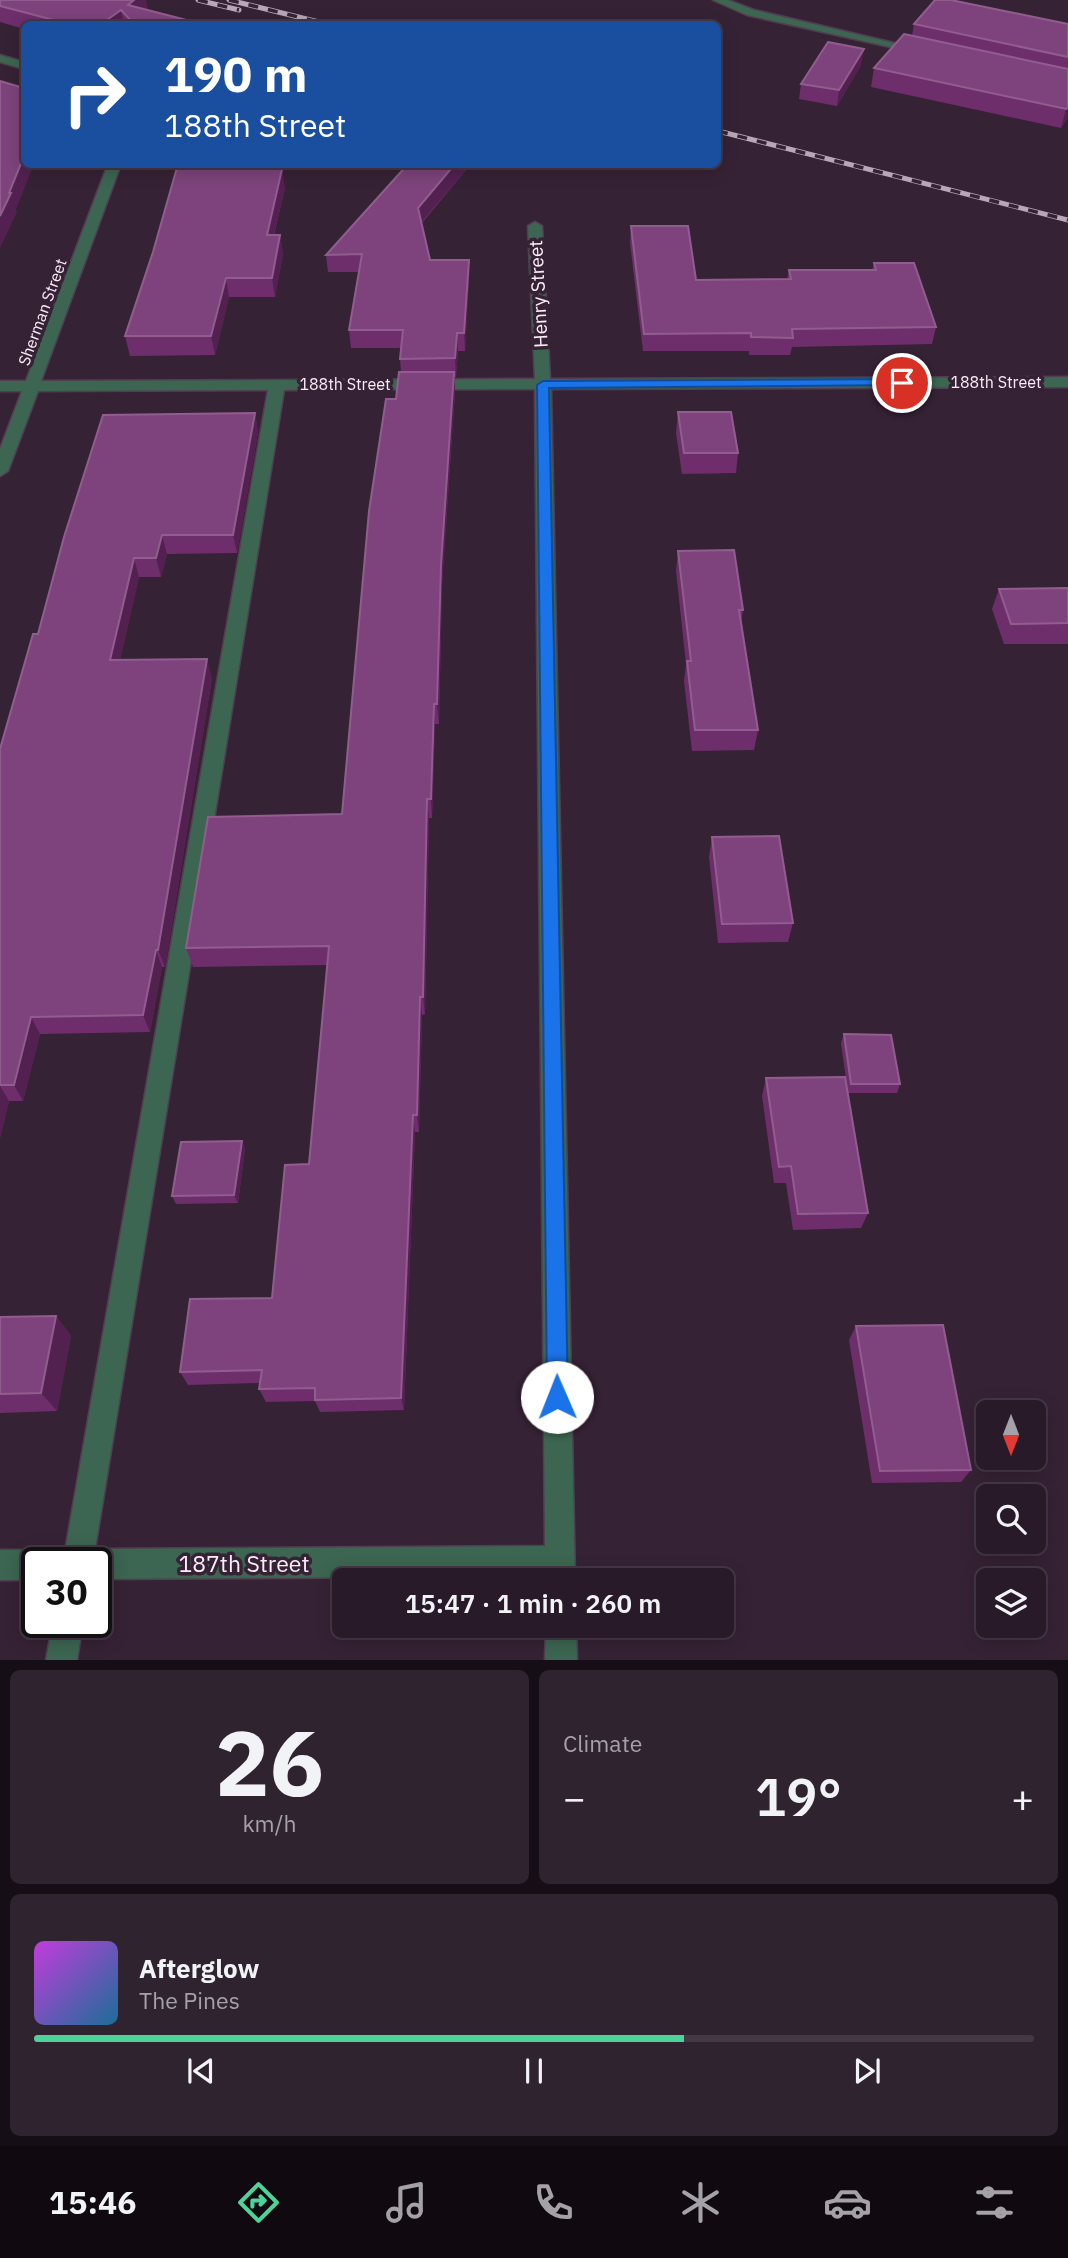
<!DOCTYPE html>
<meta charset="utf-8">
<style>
:root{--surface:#281a28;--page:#302330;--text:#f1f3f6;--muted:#a5a1a8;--line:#443845;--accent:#4dd39a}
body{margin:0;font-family:"IBM Plex Sans",sans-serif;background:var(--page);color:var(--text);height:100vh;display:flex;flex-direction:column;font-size:26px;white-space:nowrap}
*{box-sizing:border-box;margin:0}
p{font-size:23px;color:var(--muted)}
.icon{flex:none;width:38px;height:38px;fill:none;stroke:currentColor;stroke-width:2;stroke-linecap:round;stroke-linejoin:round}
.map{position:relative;height:1660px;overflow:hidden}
.sheet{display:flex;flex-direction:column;gap:10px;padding:10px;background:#160e16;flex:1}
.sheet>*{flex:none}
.top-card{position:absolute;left:21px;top:21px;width:700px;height:147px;border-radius:10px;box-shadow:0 4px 18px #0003,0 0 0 2px var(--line);background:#1a4fa0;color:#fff;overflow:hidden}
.needle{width:46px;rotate:180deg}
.tools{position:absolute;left:976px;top:1400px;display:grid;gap:14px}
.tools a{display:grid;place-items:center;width:70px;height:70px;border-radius:10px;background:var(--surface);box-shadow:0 4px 18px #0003,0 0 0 2px var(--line);font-size:35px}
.speed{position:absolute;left:21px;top:1547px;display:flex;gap:14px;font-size:35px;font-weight:700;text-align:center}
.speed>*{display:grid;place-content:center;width:91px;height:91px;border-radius:50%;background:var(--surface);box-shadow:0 4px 18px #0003,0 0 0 2px var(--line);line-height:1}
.speed .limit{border:4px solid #111;border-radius:10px;background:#fff;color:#111}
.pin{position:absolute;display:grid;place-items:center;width:60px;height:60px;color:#fff;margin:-30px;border:4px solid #fff;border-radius:50%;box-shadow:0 2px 7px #0007}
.me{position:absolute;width:77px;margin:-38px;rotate:359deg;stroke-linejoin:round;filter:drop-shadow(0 0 5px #0008)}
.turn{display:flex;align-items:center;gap:24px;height:147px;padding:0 28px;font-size:32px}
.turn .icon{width:91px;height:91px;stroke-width:2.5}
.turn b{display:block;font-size:49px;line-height:60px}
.big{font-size:52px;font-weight:600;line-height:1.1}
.sheet .widget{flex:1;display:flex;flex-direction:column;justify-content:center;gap:10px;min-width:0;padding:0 24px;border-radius:10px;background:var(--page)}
.sheet .dial{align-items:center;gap:0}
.dial b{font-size:91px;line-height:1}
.song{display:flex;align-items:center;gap:21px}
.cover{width:84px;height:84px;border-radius:10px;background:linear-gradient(135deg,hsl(290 70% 55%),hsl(200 70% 35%))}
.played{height:7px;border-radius:4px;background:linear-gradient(90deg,var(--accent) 65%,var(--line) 65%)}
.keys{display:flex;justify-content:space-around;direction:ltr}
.heat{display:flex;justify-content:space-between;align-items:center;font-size:38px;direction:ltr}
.sheet .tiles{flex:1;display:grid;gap:10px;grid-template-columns:1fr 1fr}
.widget:last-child{grid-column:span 2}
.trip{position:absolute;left:332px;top:1568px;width:402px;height:70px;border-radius:10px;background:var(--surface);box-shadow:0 4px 18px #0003,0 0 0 2px var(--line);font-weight:600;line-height:70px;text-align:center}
.menu{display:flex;height:112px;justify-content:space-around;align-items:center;background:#100a10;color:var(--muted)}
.menu .icon{width:49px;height:49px}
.menu .on{color:var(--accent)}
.menu b{font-size:32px;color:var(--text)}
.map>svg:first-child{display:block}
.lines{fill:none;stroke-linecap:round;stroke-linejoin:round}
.minor-casing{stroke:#513e50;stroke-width:3}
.minor{fill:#3c6651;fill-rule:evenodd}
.rail-casing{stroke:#b8a8b7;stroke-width:5}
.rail{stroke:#362235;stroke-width:3.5;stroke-dasharray:10;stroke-linecap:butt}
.wall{fill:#6e2e6c}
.shaded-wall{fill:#522150}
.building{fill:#7e437c;stroke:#915d8f;stroke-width:2}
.route{fill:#1a73e8;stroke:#114b97;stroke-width:2}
.labels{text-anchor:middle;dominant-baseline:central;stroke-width:7;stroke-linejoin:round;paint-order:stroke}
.far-street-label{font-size:16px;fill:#faecf8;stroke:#362235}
.street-label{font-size:19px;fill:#faecf8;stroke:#362235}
.near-street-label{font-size:23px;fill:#faecf8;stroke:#362235}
</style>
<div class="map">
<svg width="1068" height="1660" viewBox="0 0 1068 1660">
<rect width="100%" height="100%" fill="#362235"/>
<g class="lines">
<g class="minor-casing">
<g id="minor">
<polygon points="713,0 728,0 754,10 928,51 922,54 747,15"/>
<polygon points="0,55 24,62 24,69 0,62"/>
<path d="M108,164h13l-80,217 494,-2 -7,-153 7,-4 7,4 8,153 518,-2v10l-517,2 24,1191h-30v-4l-449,3v-16h-33l205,-1173 -230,1 -30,80 -8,5v-27l22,-58h-22v-10h26zM535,389l10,1157 -450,3 189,-1159z"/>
<polygon points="0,1550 37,1550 48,1554 51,1563 37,1563 37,1580 0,1580"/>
<polygon points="53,1622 83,1622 77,1660 46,1660"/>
<polygon points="546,1626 576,1626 577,1660 545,1660"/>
</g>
</g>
<use href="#minor" class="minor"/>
<g class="rail-casing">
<g id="rail">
<polyline points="198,0 239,10"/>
<polyline points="229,0 327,24"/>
<polyline points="718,131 1068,220"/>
</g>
</g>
<use href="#rail" class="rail"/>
</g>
<g class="wall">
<polygon points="0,0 148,9 147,10 202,24 24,24 24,29 0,22"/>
<polygon points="914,24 1068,24 1068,117 1061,128 871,87 874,68 912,36"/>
<polygon points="861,65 837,106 799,99 801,84"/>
<polygon points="408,164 471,164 422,223 430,260 469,277 465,351 458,351 456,377 454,377 455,392 442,585 439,724 435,724 432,818 429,818 425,1014 422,1015 419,1132 415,1132 404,1410 320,1412 315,1401 266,1402 259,1389 260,1383 188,1385 180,1372 272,1298 309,1164 328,965 193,967 186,948 342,814 396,399 401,372 400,359 401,348 351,348 349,330 359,272 328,272 326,255"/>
<polygon points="285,188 274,235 280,235 283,254 275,297 229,297 215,355 130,356 125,336 153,252"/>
<polygon points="631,226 696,280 787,279 789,270 872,270 874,263 936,327 932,344 792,347 790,355 749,355 749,351 643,351 630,243"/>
<polygon points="678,412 738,453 736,473 682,474 676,433"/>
<polygon points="255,413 258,432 237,553 167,554 161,577 139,577 120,660 212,678 165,967 162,967 150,1032 40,1034 23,1101 9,1101 0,1138 0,749 38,634"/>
<polygon points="678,551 743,610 741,623 758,730 754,750 692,751 684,681 686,664 676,571"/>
<polygon points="1068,588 1068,644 1004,644 992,609 999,589"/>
<polygon points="712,837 793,923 788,942 718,943 709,857"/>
<polygon points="844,1034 900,1084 897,1093 848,1093 841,1043"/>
<polygon points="766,1078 868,1213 861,1228 793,1230 786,1183 774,1183 762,1096"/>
<polygon points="242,1141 245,1149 238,1203 176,1204 172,1196"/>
<polygon points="56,1316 71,1336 57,1411 0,1413 0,1317"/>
<polygon points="856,1326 971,1470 961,1482 872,1483 849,1340"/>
</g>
<g class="shaded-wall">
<polygon points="134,0 146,0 148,9 131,22 128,5"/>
<polygon points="121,10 124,24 101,24"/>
<polygon points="864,49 861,65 837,106 839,90"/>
<polygon points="1068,107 1068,117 1061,128 1066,109"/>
<polygon points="24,156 24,164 34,164 16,209 17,212 0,248 0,216"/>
<polygon points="455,164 471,164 419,225 418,208"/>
<polygon points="282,169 285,188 269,254 267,235"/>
<polygon points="280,235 283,254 275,297 272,278"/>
<polygon points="469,260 469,277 465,351 464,333"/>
<polygon points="226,278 229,297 215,355 211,336"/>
<polygon points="457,333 458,351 456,377 455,358"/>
<polygon points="454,372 455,392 442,585 439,724 437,704 441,565"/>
<polygon points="255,413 258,432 237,553 233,535"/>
<polygon points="162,535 167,554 161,577 156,558"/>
<polygon points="134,558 139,577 116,678 110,660"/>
<polygon points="207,659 212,678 165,967 158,950"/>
<polygon points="434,704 435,724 432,818 431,799"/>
<polygon points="427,799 429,818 425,1014 423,997"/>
<polygon points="156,950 162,967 150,1032 143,1015"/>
<polygon points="420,997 422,1015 419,1132 417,1115"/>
<polygon points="31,1017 40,1034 23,1101 14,1085"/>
<polygon points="0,1086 9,1101 0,1138"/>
<polygon points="413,1115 415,1132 404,1410 401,1398"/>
<polygon points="242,1141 245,1149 238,1203 234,1195"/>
<polygon points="56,1316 71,1336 57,1411 41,1393"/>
</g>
<g class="building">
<polygon points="0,0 134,0 128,5 202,24 134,24 121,10 101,24 69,24 0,6"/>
<polygon points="935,0 951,0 1068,24 1068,57 914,24"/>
<polygon points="904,34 1068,69 1068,107 1066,109 874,68"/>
<polygon points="828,42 864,49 839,90 801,84"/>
<polygon points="0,81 20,87 24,91 24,156 9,193 11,193 0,216"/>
<polygon points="178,164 281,164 282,169 267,235 280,235 272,278 226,278 211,336 125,336 153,252"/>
<polygon points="408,164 455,164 418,208 430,260 469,260 464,333 457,333 455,358 400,359 403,330 349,330 362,254 326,255"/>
<polygon points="631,226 688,226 696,280 791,279 789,270 876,270 874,263 914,263 936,327 792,329 793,338 751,337 751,333 644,334"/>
<polygon points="399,372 454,372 441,565 437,704 434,704 431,799 427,799 423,997 420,997 417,1115 413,1115 401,1398 315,1400 315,1388 259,1389 262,1370 180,1372 190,1299 272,1298 285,1165 309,1164 329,946 186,948 208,817 342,814 369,511 386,399 396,399"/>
<polygon points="678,412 731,412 738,453 684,453"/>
<polygon points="255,413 233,535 162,535 156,558 134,558 110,660 207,659 158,950 156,950 143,1015 31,1017 14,1085 0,1085 0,749 33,634 38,634 64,537 103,415"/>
<polygon points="734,550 743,610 739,610 758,730 695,730 687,661 691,661 678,551"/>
<polygon points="1068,588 1068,623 1011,624 999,589"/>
<polygon points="779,836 793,923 722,924 712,837"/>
<polygon points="844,1034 891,1035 900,1084 851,1084"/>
<polygon points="845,1077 868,1213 798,1214 791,1166 779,1167 766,1078"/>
<polygon points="242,1141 234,1195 172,1196 181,1142"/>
<polygon points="56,1316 41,1393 0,1394 0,1317"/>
<polygon points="943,1325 971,1470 880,1471 856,1326"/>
</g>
<polygon class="route" points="902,379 906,380 906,385 549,388 568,1397 565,1404 557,1407 550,1404 547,1397 537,385 543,381"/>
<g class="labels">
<g class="far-street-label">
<text transform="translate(42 312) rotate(-70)">Sherman Street</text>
<text x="996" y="382">188th Street</text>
<text x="345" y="384">188th Street</text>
</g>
<g class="street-label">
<text transform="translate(538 294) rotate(-93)">Henry Street</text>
</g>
<g class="near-street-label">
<text x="244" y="1563">187th Street</text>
</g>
</g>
</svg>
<div class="tools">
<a><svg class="needle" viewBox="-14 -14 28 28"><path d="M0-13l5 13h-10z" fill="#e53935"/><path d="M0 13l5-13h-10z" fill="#a5a1a8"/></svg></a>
<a><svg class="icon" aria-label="search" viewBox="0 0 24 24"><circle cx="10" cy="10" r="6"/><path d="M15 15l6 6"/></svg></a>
<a><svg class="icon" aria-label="layers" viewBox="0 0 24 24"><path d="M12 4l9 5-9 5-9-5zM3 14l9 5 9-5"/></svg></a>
</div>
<div class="speed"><div class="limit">30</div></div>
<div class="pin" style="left:902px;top:383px;background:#d93025"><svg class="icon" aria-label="arrive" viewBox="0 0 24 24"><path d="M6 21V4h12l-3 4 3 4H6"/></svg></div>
<svg class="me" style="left:557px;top:1397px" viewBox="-20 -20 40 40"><circle r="19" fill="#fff"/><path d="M0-13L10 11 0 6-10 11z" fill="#1a73e8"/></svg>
<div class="trip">15:47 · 1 min · 260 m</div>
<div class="top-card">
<div class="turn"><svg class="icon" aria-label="right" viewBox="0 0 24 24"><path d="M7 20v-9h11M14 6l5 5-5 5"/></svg><div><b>190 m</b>188th Street</div></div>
</div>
</div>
<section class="sheet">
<div class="tiles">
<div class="widget dial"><b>26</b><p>km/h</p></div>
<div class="widget"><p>Climate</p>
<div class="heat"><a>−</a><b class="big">19°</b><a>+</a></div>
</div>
<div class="widget">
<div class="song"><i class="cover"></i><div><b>Afterglow</b><p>The Pines</p></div></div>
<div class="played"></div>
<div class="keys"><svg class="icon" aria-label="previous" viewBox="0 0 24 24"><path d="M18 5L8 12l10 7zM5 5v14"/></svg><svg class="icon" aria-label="pause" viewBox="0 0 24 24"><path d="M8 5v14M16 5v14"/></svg><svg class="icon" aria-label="next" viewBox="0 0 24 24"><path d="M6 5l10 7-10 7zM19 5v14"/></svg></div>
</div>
</div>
</section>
<nav class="menu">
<b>15:46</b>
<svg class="icon on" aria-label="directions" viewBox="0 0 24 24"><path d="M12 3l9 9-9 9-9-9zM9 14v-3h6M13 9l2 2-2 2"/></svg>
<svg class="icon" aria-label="music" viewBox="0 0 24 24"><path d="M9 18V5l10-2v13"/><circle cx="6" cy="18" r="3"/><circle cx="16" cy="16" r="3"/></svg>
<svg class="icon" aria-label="phone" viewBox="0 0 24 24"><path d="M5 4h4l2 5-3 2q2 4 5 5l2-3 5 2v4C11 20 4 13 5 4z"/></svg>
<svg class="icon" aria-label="climate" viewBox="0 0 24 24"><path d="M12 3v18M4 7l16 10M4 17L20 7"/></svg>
<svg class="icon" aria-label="car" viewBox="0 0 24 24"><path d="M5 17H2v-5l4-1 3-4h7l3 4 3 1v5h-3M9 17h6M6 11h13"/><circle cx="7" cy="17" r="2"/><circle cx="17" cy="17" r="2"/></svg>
<svg class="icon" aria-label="filters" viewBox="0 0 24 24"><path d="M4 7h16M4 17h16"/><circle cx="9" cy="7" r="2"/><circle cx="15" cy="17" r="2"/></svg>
</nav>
